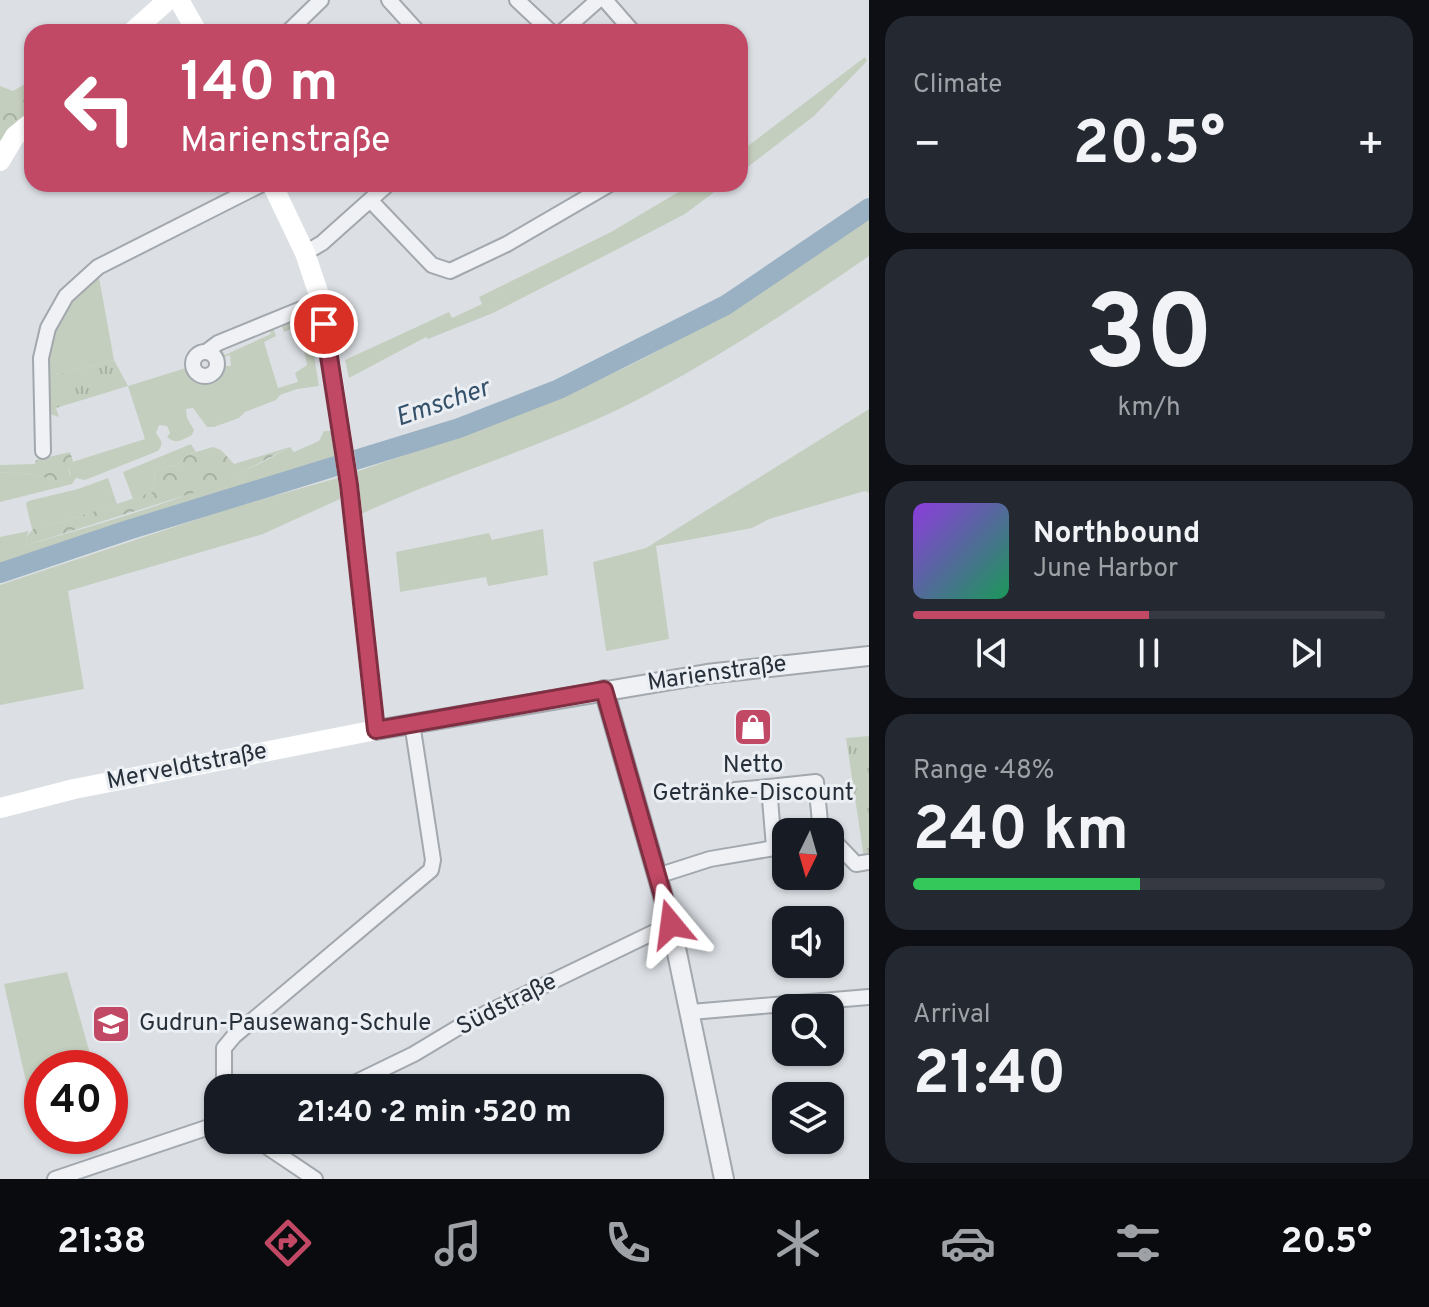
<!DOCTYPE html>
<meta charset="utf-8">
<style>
:root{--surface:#171b24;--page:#242831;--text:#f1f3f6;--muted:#9ea1a6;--line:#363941;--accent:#c24966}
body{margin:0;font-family:Overpass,sans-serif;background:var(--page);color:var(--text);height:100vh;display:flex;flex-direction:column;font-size:30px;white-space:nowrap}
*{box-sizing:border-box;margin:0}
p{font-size:26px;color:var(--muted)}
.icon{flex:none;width:44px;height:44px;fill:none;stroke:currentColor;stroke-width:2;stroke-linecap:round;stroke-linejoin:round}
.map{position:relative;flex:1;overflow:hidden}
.panel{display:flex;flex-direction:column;gap:16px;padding:16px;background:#0d0f14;width:560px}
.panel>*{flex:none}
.hud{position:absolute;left:24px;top:24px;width:724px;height:168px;border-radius:24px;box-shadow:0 2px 6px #0004;background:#c24966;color:#fff;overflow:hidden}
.needle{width:52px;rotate:185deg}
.buttons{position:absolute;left:772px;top:818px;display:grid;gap:16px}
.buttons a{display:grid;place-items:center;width:72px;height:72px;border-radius:16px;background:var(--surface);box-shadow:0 2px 6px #0004;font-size:40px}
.speed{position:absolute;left:24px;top:1050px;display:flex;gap:16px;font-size:40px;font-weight:700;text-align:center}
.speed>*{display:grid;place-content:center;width:104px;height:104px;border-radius:50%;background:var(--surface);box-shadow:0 2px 6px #0004;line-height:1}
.speed .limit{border:12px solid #d22;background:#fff;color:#111}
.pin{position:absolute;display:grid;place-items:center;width:68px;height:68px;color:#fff;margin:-34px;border:4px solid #fff;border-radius:50%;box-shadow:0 2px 8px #0007}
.me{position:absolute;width:88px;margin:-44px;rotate:344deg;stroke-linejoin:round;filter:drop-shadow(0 0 6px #0008)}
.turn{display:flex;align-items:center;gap:28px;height:168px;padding:0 24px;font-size:36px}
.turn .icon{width:104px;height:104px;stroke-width:2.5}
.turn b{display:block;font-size:56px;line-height:68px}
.big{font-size:60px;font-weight:700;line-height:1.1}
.panel .tile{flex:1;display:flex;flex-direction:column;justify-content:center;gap:12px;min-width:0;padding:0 28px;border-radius:24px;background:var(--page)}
.panel .dial{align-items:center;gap:0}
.dial b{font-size:104px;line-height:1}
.song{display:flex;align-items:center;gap:24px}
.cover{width:96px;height:96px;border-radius:12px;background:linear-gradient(135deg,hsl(270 70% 55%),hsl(150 70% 35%))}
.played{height:8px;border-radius:4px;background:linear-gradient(90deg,var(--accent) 50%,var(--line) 50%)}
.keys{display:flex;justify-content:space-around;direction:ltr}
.heat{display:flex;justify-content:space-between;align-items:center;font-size:44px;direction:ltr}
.charge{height:12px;border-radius:6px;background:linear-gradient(90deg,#34c759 48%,var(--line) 0)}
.trip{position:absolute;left:204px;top:1074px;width:460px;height:80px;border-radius:24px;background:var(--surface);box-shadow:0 2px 6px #0004;font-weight:700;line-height:80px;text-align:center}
.tab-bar{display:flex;height:128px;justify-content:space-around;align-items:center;background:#090b0e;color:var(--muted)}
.tab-bar .icon{width:56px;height:56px}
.tab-bar .current{color:var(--accent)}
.tab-bar b{font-size:36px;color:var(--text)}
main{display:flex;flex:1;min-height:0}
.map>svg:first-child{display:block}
.green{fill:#c4cebe}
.forest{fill:url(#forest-crowns)}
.park{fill:url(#park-tufts)}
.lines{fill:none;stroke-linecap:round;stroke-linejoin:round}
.river{stroke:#9ab1c3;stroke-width:20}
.minor-casing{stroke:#a2a8ae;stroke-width:18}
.tertiary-casing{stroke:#a2a8ae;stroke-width:22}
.minor{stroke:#eff1f4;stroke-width:14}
.tertiary{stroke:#eff1f4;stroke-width:18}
.secondary{stroke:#fff;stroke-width:20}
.route-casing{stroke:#7e2f42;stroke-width:20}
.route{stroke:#c24966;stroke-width:14}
.labels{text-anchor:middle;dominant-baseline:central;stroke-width:6;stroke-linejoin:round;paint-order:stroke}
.street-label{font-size:24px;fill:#27303a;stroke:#ebeff3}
.poi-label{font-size:24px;fill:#27303a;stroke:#ebeff3}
.water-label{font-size:26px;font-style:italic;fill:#35516a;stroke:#ebeff3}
</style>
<main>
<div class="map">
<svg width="869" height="1179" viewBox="0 0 869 1179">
<defs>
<pattern id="forest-crowns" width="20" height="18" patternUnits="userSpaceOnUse" patternTransform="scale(2)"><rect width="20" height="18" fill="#c4cebe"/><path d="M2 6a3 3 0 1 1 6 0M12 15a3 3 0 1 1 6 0" fill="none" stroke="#a8b1a4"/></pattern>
<pattern id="park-tufts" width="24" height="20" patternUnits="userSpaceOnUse" patternTransform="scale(2)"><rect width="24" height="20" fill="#c4cebe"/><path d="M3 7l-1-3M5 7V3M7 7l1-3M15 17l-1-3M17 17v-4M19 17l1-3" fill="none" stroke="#a8b1a4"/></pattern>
</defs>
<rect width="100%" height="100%" fill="#dce0e5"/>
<g class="green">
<polygon points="865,57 867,61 814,116 740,173 740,152"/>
<polygon points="692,184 725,184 685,214 614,251 493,313 428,339 426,337 349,378 345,360 449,312 452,318 482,304 479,297 611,232"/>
<path d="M869,216v40c-75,52 -152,103 -234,145 -88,45 -186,72 -276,114l-6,-42c98,-34 196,-67 289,-114 80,-41 153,-92 227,-143z"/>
<path d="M98,272l16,88 -58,15v33l3,9 -12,-4c-3,-36 -2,-72 17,-104 8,-14 23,-26 34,-37z"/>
<path d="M307,312l12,74 -22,3 -17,6 -4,5 -31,12 -6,6 -25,9h-7l-14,-19 -7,1 1,9 7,12 -2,5c-10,5 -16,10 -25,2l3,-4 -3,-7 -8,-1 -3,8c4,7 9,9 2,18l-73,29 -9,-2 -4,6 -72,18v-30l35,3 30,8 6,-8 -3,-7 4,-6 73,-23 -17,-53 58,-18 12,13c13,2 21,-2 26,-15h7l-1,-11 -9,3v-10l4,7 46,-21 -3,-7 4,-2 4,11 -12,6 14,46 20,-6 -3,-9 12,-8 -5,-24 1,-7 -4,-8 -15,6 -4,-11z"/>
<polygon points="869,409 869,493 865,491 769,519 752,528 656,546 669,639 606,651 593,562 646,548"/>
<path d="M324,431h8l7,29 -339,106v-29l29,-6 -3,6 1,8c90,-27 181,-50 263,-98l4,5 25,-11z"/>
<polygon points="191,444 196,452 186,455 176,466 163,467 155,473 153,492 133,499 123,472"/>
<polygon points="341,477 344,500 340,499 263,534 68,591 84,689 0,705 0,585 231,508"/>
<polygon points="108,478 117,504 56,524 32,529 26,504 28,501 78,489"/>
<polygon points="543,529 548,575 488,586 486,577 400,592 396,552 489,533 492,540"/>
<polygon points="67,972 94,1068 42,1068 42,1091 29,1095 4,984"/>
</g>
<g class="forest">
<polygon points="32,80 32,111 0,142 0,86 13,91"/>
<polygon points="213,447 221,450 234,464 290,447 215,486 27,545 26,537 34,528 56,524 153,492 155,473 163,467 176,466 186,455"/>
<polygon points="70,452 73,461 68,469 71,477 65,483 35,475 0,472 0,465 35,464 36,460"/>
</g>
<g class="park">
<polygon points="114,360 128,386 56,408 56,375"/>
<polygon points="869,736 869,858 864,858 846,738"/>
</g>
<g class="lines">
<polyline class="river" points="0,573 128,530 459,428 559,389 726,305 869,208"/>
<g class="minor-casing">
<g id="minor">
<polyline points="389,0 418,32"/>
<polyline points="517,0 551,32"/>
<polyline points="605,0 633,32"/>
<polyline points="288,32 321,0"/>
<polyline points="562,32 598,0"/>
<polyline points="371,201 432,265 450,271 507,244 610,184"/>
<polyline points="305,253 322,243 388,184"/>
<polyline points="206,352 218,343 321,301"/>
<circle cx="205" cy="364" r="12"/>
<polyline points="43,451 41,358 48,328 66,296 98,267 262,184"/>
<polyline points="735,790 769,787"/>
<polyline points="830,843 835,842 856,864 869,862"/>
<polyline points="774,847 769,787 816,782 821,832"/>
<polyline points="657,876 710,859 786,846"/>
<polyline points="691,1012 869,997"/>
<polyline points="224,1088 224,1048 234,1036 431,870 433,860 412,723"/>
<polyline points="344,1088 414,1054 464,1024 671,924"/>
<polyline points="257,1140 315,1179"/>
<polyline points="55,1179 218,1124"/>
</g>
</g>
<g class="tertiary-casing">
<g id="tertiary">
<polyline points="604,690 671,924 724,1179"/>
<polyline points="376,730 707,674 869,656"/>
</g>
</g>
<use href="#minor" class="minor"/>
<use href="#tertiary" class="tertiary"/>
<g class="secondary">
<polyline points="179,0 197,32"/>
<polyline points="132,32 168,0"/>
<polyline points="0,161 15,136 32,122"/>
<polyline points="0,808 74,789 376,730 349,485 321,301 305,253 272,184"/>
</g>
</g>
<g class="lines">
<g class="route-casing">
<polyline id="route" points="324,324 349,485 376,730 604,690 671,924"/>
</g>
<use href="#route" class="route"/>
</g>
<defs>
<g id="shop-square" transform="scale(2)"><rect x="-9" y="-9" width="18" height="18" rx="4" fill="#c24966" stroke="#ebeff3"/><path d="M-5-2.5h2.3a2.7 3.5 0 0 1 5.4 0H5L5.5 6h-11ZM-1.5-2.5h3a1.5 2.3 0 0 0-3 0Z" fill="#fff"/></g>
<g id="school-square" transform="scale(2)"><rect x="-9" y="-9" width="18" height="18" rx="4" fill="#c24966" stroke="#ebeff3"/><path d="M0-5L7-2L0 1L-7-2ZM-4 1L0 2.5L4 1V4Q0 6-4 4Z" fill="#fff"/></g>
</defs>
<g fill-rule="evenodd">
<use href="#shop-square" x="753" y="727"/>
<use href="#school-square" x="111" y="1024"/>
</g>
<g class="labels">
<g class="street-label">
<text transform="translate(717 674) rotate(-8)">Marienstraße</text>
<text transform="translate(187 767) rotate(-11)">Merveldtstraße</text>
<text transform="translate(507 1005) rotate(-27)">Südstraße</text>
</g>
<g class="poi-label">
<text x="753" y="766">Netto<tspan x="753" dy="28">Getränke-Discount</tspan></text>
<text x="139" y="1024" text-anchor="start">Gudrun-Pausewang-Schule</text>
</g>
<g class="water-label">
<text transform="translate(443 404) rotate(-19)">Emscher</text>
</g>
</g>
</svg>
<div class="buttons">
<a><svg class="needle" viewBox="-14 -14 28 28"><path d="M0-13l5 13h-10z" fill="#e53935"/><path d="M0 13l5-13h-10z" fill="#9ea1a6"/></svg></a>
<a><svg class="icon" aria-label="sound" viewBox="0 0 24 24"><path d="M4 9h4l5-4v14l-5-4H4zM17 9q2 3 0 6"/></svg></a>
<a><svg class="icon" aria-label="search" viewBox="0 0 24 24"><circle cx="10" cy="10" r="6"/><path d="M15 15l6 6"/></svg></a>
<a><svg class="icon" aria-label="layers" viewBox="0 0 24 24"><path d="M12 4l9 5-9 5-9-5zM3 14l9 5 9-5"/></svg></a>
</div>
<div class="speed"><div class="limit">40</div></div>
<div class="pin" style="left:324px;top:324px;background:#d93025"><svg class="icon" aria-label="arrive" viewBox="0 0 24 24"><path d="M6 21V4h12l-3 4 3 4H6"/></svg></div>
<svg class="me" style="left:671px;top:924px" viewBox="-20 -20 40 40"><path d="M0-17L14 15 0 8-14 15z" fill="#c24966" stroke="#fff" stroke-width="4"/></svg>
<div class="trip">21:40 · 2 min · 520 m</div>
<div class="hud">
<div class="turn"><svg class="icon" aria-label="left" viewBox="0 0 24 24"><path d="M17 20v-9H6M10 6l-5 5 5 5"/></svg><div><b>140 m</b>Marienstraße</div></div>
</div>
</div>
<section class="panel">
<div class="tile"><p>Climate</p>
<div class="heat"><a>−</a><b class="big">20.5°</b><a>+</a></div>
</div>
<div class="tile dial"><b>30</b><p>km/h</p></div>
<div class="tile">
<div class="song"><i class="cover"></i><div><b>Northbound</b><p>June Harbor</p></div></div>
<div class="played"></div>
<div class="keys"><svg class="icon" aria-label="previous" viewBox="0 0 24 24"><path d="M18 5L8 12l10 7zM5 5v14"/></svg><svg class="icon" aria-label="pause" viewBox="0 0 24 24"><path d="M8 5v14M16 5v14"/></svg><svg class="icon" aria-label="next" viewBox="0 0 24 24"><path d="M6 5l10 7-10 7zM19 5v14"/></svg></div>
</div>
<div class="tile"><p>Range · 48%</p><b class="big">240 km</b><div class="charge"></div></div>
<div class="tile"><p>Arrival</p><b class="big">21:40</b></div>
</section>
</main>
<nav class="tab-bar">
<b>21:38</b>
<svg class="icon current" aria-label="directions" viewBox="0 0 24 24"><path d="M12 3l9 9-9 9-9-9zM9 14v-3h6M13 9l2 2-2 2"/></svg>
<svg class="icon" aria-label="music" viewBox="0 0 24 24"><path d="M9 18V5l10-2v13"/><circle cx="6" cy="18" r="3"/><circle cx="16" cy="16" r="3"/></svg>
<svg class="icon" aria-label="phone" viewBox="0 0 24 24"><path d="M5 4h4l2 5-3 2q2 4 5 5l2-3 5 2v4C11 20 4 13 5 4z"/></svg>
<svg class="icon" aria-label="climate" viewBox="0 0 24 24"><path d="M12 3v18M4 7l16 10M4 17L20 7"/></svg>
<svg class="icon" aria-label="car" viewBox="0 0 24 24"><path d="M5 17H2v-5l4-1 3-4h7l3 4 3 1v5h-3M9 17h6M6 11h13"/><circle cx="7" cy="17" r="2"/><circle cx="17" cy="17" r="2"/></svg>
<svg class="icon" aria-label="filters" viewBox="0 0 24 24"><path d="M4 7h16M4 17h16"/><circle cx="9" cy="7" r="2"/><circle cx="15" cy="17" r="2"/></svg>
<b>20.5°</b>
</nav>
